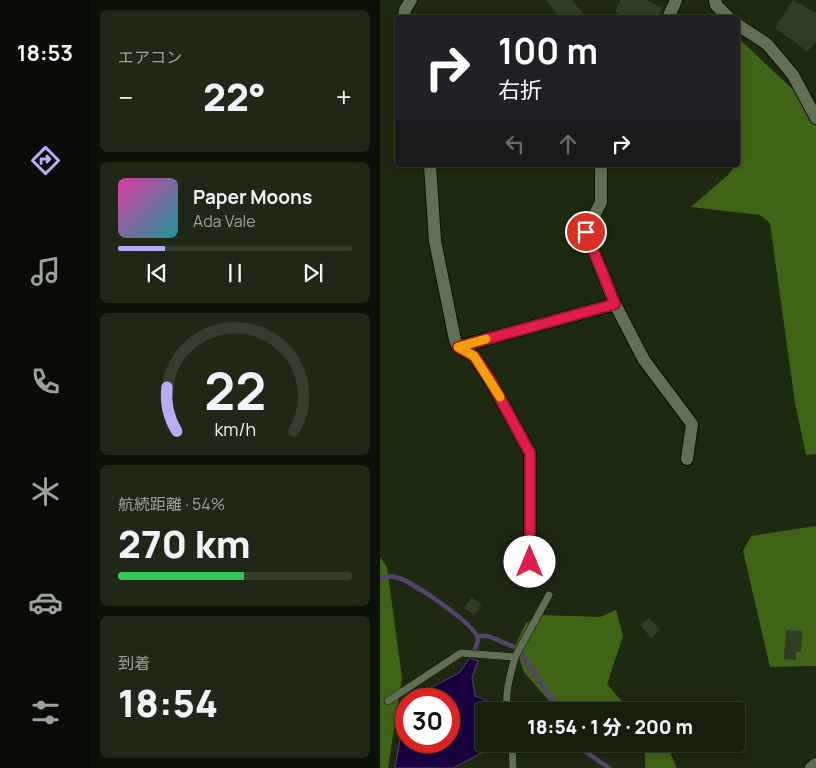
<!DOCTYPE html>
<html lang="ja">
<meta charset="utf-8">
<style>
:root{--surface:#161f0d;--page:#1f2716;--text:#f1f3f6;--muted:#9ea29d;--line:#353d2e;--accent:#b9abf7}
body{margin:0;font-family:Manrope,"Noto Sans JP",sans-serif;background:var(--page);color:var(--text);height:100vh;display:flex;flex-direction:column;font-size:19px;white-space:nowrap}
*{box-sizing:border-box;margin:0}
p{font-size:16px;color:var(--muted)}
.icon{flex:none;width:28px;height:28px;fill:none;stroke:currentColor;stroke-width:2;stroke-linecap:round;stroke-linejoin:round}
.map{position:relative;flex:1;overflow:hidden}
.details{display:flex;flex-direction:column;gap:10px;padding:10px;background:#0c1107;width:290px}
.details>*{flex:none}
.top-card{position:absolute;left:15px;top:15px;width:345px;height:152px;border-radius:5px;box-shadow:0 2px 8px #0003,0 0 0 1px var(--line);background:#202124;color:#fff;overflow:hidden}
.speed{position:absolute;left:15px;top:688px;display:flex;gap:10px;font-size:25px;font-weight:700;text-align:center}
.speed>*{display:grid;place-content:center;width:65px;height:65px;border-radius:50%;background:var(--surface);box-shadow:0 2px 8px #0003,0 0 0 1px var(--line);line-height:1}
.speed .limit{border:8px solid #d22;background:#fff;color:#111}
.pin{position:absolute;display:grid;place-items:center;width:42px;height:42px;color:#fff;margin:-21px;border:2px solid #fff;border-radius:50%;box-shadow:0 1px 5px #0007}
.me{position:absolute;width:55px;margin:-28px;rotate:0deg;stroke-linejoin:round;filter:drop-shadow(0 0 4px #0008)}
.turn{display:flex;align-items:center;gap:18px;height:105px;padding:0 20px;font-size:22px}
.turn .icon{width:65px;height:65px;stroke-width:2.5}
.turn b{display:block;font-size:35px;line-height:42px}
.lanes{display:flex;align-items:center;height:48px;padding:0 20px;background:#0003;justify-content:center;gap:25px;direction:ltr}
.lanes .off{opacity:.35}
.big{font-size:38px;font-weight:800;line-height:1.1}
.details .widget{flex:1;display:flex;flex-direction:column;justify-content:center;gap:8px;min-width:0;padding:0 18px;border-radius:8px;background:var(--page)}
.details .dial{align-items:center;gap:0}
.dial svg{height:130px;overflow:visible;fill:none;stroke:var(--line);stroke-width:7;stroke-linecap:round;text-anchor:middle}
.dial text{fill:var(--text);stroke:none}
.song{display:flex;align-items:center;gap:15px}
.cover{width:60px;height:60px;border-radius:8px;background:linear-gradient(135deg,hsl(320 70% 55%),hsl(180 70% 35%))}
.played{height:5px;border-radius:2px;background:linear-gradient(90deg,var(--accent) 20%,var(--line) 20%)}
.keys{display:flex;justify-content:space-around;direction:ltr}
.heat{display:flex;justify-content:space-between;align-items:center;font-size:28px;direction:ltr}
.charge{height:8px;border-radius:4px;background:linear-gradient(90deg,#34c759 54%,var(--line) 0)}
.trip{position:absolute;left:95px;top:702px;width:270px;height:50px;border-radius:5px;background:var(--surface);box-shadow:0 2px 8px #0003,0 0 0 1px var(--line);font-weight:800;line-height:50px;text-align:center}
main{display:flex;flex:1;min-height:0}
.tab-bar{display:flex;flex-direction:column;width:90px;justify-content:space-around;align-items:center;background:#090c05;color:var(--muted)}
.tab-bar .icon{width:35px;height:35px}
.tab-bar .current{color:var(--accent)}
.tab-bar b{font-size:22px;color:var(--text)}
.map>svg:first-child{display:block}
.forest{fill:#406416}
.water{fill:#1a0041;stroke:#54446d}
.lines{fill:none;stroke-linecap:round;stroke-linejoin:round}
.stream{stroke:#54446d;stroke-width:4.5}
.building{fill:#2f3d24}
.lane-casing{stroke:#071200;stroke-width:8}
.street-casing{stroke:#071200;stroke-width:14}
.lane{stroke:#617055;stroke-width:7}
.street{stroke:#617055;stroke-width:12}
.route-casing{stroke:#92132f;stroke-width:12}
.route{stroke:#e11d48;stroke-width:9}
.slow{stroke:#f59e0b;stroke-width:9}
</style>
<main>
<nav class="tab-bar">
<b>18:53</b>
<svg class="icon current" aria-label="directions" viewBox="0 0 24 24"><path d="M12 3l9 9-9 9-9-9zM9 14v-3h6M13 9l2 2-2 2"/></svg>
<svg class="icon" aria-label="music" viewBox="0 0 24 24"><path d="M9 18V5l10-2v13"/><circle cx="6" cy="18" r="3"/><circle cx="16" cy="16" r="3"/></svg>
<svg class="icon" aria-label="phone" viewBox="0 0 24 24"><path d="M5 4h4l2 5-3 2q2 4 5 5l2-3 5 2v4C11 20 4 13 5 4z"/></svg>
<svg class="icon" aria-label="climate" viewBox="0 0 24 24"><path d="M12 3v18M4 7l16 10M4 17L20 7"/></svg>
<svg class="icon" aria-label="car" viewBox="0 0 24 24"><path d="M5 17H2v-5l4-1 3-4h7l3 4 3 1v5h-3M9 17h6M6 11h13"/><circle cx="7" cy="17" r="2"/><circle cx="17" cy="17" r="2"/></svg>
<svg class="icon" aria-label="filters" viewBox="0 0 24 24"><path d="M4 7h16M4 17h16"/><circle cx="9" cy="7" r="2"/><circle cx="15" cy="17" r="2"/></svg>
</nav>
<section class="details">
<div class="widget"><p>エアコン</p>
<div class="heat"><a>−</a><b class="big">22°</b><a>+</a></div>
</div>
<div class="widget">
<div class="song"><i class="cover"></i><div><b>Paper Moons</b><p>Ada Vale</p></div></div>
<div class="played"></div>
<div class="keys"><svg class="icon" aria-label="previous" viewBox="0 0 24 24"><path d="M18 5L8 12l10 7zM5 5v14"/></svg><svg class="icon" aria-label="pause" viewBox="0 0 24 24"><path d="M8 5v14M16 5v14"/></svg><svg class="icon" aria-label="next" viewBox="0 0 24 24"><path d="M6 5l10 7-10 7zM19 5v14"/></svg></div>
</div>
<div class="widget dial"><svg viewBox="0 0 100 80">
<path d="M14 69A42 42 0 1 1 86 69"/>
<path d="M14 69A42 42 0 0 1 8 42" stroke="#b9abf7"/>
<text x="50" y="56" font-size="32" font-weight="700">22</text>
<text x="50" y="72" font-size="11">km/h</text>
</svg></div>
<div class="widget"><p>航続距離 · 54%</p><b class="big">270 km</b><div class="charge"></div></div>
<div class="widget"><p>到着</p><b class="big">18:54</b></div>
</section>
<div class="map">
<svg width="436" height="768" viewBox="0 0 436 768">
<rect width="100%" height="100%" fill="#1d2911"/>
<g class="forest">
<polygon points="358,38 436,111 436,454 426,455 415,403 390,223 380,215 311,207 349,174 355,165 358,165"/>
<polygon points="436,526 436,666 390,667 363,551 371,536"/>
<polygon points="0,557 7,567 22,678 8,768 0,768"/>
<polygon points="236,610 243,636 227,684 250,711 178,711 144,672 135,646 146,623 160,615 220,617"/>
<polygon points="262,744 286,744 297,768 265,768 265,745"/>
</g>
<polygon class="water" points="90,658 98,661 92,677 95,696 120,706 119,711 104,711 104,744 108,744 105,751 73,768 15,768 26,707 26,741 69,741 69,699 29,699 79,673"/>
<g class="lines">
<g class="stream">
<path d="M0,579c5,-2 10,-3 15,-2 16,3 78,46 83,61 1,4 -2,7 -3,11"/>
<polyline points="97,636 108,636 134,647"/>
<polyline points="141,653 180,711"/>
<polyline points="201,744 206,752 229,768"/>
</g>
</g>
<g class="building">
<polygon points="166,0 192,0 207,18 180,18"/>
<polygon points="241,0 266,0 282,8 278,18 246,18 235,12"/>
<polygon points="413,0 436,13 436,41 428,52 395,28"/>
<polygon points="92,597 102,605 94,615 84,608"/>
<polygon points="269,618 280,630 271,638 260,625"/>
<polygon points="406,630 422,631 421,652 416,652 416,660 404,659"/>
</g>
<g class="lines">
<g class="lane-casing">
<g id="lane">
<polyline points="8,701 81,653 135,657 169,595"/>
<path d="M127,711c-2,-19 3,-35 8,-54"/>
<polyline points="132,744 133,767"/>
</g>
</g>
<g class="street-casing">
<g id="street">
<polyline points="335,0 336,5 349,18"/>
<polyline points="24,18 25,10 31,0"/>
<polyline points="288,18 296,0"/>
<polyline points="358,25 387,44 413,75 436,118"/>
<polyline points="50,165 55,241 75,340 78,347 94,356 109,378 150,453 150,562"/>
<polyline points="221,165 221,202 206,232 235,304 264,360 312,424 307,459"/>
<polyline points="78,347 235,304"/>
<polyline points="431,768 436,764"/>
</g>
</g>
<use href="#lane" class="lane"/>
<use href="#street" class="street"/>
</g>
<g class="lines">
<g class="route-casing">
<polyline id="route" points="150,562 150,453 109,378 94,356 78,347 235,304 206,232"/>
</g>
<use href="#route" class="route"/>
<polyline class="slow" points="106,339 78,347 94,356 120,397"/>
</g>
</svg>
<div class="speed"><div class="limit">30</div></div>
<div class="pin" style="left:206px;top:232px;background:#d93025"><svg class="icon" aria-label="arrive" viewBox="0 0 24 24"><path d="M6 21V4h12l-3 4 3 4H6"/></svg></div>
<svg class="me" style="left:150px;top:562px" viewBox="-20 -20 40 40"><circle r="19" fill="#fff"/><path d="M0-13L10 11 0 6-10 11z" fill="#e11d48"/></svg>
<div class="trip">18:54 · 1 分 · 200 m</div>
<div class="top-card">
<div class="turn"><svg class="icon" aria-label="right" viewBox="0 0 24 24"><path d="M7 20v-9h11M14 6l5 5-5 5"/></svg><div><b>100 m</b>右折</div></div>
<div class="lanes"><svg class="icon off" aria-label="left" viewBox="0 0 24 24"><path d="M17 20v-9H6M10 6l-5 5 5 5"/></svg><svg class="icon off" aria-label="ahead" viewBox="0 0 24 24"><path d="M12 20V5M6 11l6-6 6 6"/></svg><svg class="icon" aria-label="right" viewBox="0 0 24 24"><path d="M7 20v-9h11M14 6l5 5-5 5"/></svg></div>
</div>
</div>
</main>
